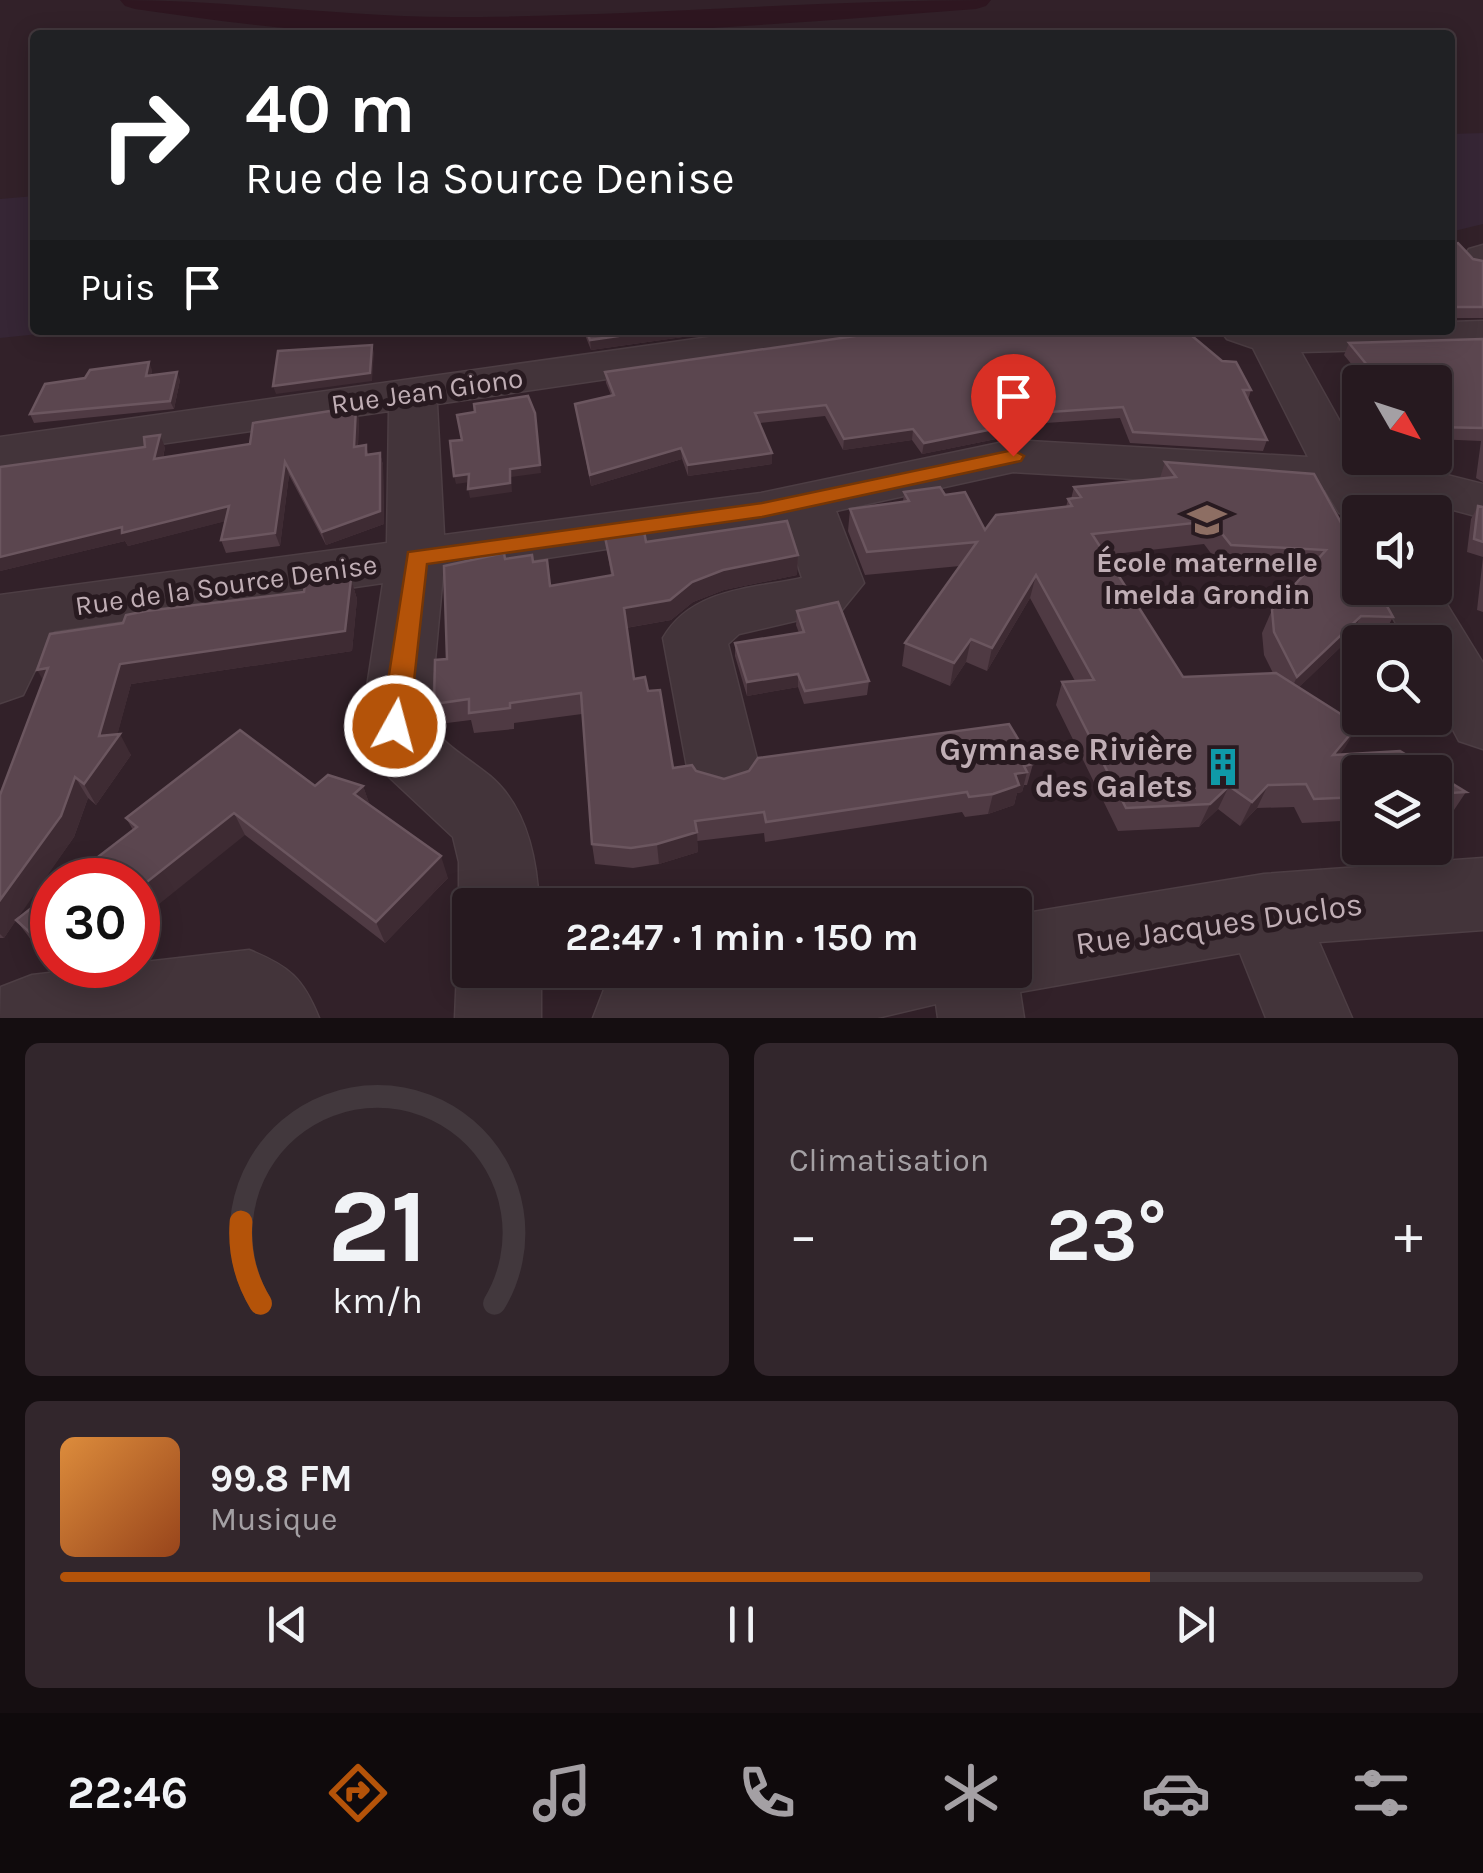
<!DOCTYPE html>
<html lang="fr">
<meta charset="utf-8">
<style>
:root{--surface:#26191f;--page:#32262c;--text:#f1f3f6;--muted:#a4a0a4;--line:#42383d;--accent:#b45309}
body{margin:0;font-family:Karla,sans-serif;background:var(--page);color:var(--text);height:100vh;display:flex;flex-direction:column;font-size:38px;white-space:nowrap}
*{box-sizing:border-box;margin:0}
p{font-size:32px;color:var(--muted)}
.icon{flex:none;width:55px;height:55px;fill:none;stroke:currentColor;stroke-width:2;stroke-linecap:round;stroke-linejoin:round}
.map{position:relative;height:1018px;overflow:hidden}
.sheet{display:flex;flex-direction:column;gap:25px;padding:25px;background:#150e11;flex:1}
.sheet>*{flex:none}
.banner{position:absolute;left:30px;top:30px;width:1425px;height:305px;border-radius:10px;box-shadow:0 5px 25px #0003,0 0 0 2px var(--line);background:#202124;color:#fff;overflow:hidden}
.needle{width:65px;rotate:129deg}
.tools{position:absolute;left:1342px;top:365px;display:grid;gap:20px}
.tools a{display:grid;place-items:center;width:110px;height:110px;border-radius:10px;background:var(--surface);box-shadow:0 5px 25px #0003,0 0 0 2px var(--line);font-size:50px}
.speed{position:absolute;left:30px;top:858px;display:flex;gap:20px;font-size:50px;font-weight:700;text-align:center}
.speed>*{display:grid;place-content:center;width:130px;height:130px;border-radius:50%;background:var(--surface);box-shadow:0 5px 25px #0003,0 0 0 2px var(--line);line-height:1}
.speed .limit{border:15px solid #d22;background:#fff;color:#111}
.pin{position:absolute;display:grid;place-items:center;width:85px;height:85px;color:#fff;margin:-102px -42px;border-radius:50% 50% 50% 0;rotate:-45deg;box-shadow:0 0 10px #0007}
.pin .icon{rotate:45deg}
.me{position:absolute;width:110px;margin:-55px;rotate:7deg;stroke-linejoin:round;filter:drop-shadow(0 0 8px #0008)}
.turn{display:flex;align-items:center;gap:35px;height:210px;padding:0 50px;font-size:45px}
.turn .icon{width:130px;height:130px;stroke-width:2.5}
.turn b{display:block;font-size:70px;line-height:85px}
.then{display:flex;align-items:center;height:95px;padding:0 50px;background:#0003;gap:20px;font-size:38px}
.big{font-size:75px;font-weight:700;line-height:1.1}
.sheet .card{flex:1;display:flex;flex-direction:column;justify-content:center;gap:15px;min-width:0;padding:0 35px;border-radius:15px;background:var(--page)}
.sheet .dial{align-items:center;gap:0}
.dial svg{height:260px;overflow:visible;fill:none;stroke:var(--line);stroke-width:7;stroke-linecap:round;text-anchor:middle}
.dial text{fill:var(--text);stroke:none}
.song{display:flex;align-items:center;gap:30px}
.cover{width:120px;height:120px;border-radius:15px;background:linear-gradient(135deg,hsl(30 70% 55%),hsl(20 70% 35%))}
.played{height:10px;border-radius:5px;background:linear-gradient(90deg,var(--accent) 80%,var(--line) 80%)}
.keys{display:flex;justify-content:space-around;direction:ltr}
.heat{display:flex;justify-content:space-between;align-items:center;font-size:55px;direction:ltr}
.sheet .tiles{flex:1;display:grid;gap:25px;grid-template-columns:1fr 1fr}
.card:last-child{grid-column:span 2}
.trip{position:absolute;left:452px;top:888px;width:580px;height:100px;border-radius:10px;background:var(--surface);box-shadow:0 5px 25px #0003,0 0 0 2px var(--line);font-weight:700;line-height:100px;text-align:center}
.menu{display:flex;height:160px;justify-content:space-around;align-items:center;background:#0f0a0c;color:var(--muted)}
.menu .icon{width:70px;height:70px}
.menu .active{color:var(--accent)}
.menu b{font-size:45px;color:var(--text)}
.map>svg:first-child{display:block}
.green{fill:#362635}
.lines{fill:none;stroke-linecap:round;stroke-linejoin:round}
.river{fill:#2e1620;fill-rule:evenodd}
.minor-casing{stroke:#4d3e44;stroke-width:3}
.minor{fill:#43343a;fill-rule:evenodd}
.wall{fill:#4f3a43;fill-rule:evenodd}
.shaded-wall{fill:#3e2b33}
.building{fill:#5b464f;stroke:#6b565f;stroke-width:2.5}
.route{fill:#b45309;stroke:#753606;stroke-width:2.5}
.labels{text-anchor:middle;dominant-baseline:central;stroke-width:10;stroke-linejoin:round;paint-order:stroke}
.street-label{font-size:28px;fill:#c0aeb5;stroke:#281a20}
.poi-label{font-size:28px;font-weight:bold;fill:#c0aeb5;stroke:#281a20}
.near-poi-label{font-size:32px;font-weight:bold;fill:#c0aeb5;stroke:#281a20;text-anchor:end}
.near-street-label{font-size:32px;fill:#c0aeb5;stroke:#281a20}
</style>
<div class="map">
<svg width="1483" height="1018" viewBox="0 0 1483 1018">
<rect width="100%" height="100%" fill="#322129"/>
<g class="green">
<polygon points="1483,133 1483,224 1450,232 1450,134"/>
<polygon points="35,196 35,330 78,330 0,338 0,199"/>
</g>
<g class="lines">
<path class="river" d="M120,0c111,0 222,17 333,17 180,0 358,-17 538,-17l-5,6 -10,3c-209,16 -420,34 -630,23 -71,-3 -141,-13 -211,-23l-10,-3z"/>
<g class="minor-casing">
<g id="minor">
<polygon points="1483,245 1483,270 1469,266 1463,257 1469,249"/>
<path d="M1483,321v26l-182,5 61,109 49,5 72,18v34l-74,-20 -27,-3 3,6 -7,11h-18l-2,6 -19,-5 -14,-23 -312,-18 -177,39 28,72 -22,27 -103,24 -11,10 31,123 -11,21 -25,8 -25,-8 -11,-21 -24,-129c29,-50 89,-49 139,-60l-18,-56 -341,52 -14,151c18,22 40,34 61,51 37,31 47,83 49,129h-69v24l-11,-24v-43l-6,-25 -64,-60 -28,-51 22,-143 -329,48 -31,64 -23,8v-108l387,-52 2,-132 -389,56v-30l759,-107h116l-7,9 -15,4 -416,61 7,131 317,-42 252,-53 295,17 -55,-109 -26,-9 -7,-9h230v-8z"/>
<polygon points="1435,585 1483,663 1483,749 1459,741 1435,696 1435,642 1406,642 1377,588"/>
<polygon points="1483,858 1483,930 1319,942 1352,1018 1266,1018 1240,953 1020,992 1024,1018 938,1018 936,1004 877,1018 593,1018 605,987 636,975 666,970 1015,970 1015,915 1264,874"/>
<polygon points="469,942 470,970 541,970 541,1018 455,1018 457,970"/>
<path d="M249,950c40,16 54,28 70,68h-319l1,-31 31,-12z"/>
</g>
</g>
<use href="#minor" class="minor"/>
</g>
<g class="wall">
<polygon points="1450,244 1473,259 1483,261 1483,318 1450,318"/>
<polygon points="583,330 732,330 591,350"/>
<polygon points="855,336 1251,390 1248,400 1267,440 1263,451 1130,443 1120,418 1001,426 1001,438 922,454 912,440 843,450 825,416 760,423 772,453 772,464 688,476 682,459 591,486 575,404 611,395 606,383 605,372"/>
<polygon points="1483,339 1483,482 1476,478 1481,441 1435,439 1435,382 1366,382 1344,355 1349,343"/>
<polygon points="152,370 151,375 180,380 174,409 34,423 30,414"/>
<polygon points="359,419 358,446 366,445 368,454 380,453 383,465 384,524 326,545 289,475 280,546 226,553 221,540 225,521 128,546 125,541 0,571 0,467 165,447 163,458 250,444"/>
<path d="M1165,462l149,12 79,143 -12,23 -32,-1 -50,48 59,38 -18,29 20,18v48l-58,3 -8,-16 -37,1 -17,18 -22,-17 -19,18 -81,4 -62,-126 6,-23 13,-1 -45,-83 -43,73 -21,-9 -16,24 -48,-20 3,-23 55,-77 -95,9 -17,-44 2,-22 53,-7 1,-10 41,3 40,35 81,-23 2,-8h3l3,-12 86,-9zM1204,544l18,24 83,4 -33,38 -10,23 2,22 9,18 -90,4 -78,-122z"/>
<polygon points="1478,506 1483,507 1483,612 1477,610 1483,557 1467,552 1471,519"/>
<polygon points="605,537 798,555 797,575 724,590 693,602 671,620 626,628 634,679 648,691 673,768 696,771 724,779 1033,764 1027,785 1024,785 1022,792 1017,793 1014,805 988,814 965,817 962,812 765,842 764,833 697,841 698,852 659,864 633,868 595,864 592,844 582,714 514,723 514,729 474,733 471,720 439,724 434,704 447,659 506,559 533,562 551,586 611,575"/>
<polygon points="351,579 357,599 352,651 131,684 117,735 131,755 96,805 88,798 74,837 16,919 52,892 52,959 32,941 16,920 4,938 0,938 0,795 123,623 304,592"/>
<polygon points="797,611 869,681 867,695 804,704 798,687 747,696 735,656 735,643 799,633 796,625"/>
<polygon points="1435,773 1466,792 1450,816 1435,816"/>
<polygon points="315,786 363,786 370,806 448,878 385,943 245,835 133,830 126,818"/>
<polygon points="60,965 83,965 63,968"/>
</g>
<g class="shaded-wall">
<polygon points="659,330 732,330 591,350 590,340"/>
<polygon points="372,345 374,353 372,381 276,394 273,386"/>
<polygon points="149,362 152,370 149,384 146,376"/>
<polygon points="177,372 180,380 174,409 170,401"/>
<polygon points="356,407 359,419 357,459 354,447"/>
<polygon points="535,413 541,473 511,477 512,492 470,498 468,489"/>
<polygon points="1003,427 1001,438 922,454 924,443"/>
<polygon points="913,429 912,440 843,450 844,439"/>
<polygon points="160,435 165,447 160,471 154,459"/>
<polygon points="681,448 682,459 591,486 590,475"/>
<polygon points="380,453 383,465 384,524 326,545 322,532"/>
<polygon points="772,453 772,464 688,476 688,465"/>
<polygon points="285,462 289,475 280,546 275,533"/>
<polygon points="469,474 470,482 456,484 454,476"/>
<polygon points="229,506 234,519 128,546 125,541 0,571 0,557 122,527"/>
<polygon points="798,555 797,575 724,590 693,602 671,620 625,628 624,608 723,570"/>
<polygon points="1036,575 1030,598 987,671 992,648"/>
<polygon points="351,579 357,599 352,651 131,684 116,740 120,734 131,755 96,805 84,784 120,664"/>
<polygon points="1361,616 1349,639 1286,700 1297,677"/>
<polygon points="971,639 966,662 950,686 954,663"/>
<polygon points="48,668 49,690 37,670"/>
<polygon points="798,674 798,687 747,696 747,682"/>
<polygon points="1358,725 1345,748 1321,778 1333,755"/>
<polygon points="1027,772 1022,792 1017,793 1014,805 988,814 993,794 1015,774"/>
<polygon points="75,777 88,798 74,837 4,938 0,934 0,900"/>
<polygon points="1268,785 1257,808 1240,826 1252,802"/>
<polygon points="363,786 371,808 354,794"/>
<polygon points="1229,786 1218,809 1199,827 1210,804"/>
<polygon points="234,813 245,835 138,921 138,889"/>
<polygon points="697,832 698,852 659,864 657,844"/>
<polygon points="441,856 448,878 385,943 376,922"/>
</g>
<g class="building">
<polygon points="1458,243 1473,259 1483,261 1483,307 1455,307 1452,315 1450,315 1450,244"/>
<polygon points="586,330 659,330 590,340"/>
<polygon points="873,330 1185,330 1222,361 1236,362 1251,390 1243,390 1267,440 1133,432 1123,407 992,416 1003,427 924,443 913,429 844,439 826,405 755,413 772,453 688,465 681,448 590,475 575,404 614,395 605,372 855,336"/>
<polygon points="1483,339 1483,428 1435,427 1435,382 1381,382 1349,343"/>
<polygon points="372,345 370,373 273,386 278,351"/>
<polygon points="149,362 146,376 177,372 170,401 30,414 45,384 85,378 90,370"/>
<polygon points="528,396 535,413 540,465 510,469 510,483 468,489 469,474 454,476 450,441 462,440 457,415 475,412 474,404"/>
<polygon points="356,407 354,447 366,445 366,455 380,453 380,511 322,532 285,462 275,533 221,540 229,506 122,533 122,527 0,557 0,467 145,447 144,437 160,435 154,459 250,444 253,423"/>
<polygon points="1165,462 1314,474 1360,557 1360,588 1377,588 1393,617 1361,616 1297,677 1274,632 1272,610 1326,550 1231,545 1212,521 1092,534 1183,677 1276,673 1358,725 1333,755 1400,751 1434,772 1360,772 1360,797 1314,799 1306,784 1268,785 1252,802 1229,786 1210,804 1126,808 1062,682 1094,680 1036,575 992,648 971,639 954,663 905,643 977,542 867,552 850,509 909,501 904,492 940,487 945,495 965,492 985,530 996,515 1072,506 1068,499 1081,497 1074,487 1176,477"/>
<polygon points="1478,506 1483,507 1483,542 1474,539"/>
<polygon points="787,521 798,555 723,570 692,582 670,600 624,608 634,679 645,677 648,691 660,690 673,768 692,765 696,771 724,779 749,771 758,758 1009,724 1033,764 1024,766 1027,772 1015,774 1019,785 993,794 969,797 967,792 766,822 764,812 695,821 697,832 657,844 631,848 592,844 581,693 510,703 510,708 469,713 469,699 434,704 435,660 447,659 444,566 504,553 505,559 532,555 533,562 547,560 550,586 613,575 605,537 644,531 646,542"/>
<polygon points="351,579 345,631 120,664 99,736 120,734 84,784 75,777 61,816 0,900 0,795 48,668 37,670 50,634 123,623 126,615 146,611 304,592 305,584"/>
<polygon points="838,602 869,681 805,691 798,674 747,682 735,643 804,632 797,611"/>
<polygon points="240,730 315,786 328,775 363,786 354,794 441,856 376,922 234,813 138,889 138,880 68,880 137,827 126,818"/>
<polygon points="1435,773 1466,792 1435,794"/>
<polygon points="52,892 52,946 46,947 16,920"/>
</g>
<polygon class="route" points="1013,450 1024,456 1021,461 762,517 427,564 409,726 405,734 395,737 385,734 381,726 408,552 762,503"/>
<defs>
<g id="school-bare" transform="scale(3)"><path d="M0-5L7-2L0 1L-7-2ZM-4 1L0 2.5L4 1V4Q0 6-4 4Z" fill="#8d6e63" stroke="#281a20" stroke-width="2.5" paint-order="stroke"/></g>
<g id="building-bare" transform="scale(3)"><path d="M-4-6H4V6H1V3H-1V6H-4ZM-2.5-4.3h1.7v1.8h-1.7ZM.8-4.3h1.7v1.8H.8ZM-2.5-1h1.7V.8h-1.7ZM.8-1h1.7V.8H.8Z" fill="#0f9aa8" stroke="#281a20" stroke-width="2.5" paint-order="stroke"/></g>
</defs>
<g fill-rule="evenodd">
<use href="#school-bare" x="1207" y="520"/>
<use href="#building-bare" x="1223" y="767"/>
</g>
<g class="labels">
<g class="street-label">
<text transform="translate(427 391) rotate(-8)">Rue Jean Giono</text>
<text transform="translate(226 585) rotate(-8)">Rue de la Source Denise</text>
</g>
<g class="poi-label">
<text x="1207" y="562">École maternelle<tspan x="1207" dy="32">Imelda Grondin</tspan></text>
</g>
<g class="near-poi-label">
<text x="1193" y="749">Gymnase Rivière<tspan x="1193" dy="37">des Galets</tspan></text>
</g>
<g class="near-street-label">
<text transform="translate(1219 924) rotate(-8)">Rue Jacques Duclos</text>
</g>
</g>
</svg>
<div class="tools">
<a><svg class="needle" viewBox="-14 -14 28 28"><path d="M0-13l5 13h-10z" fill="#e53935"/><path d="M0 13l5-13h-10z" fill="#a4a0a4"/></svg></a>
<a><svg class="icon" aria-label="sound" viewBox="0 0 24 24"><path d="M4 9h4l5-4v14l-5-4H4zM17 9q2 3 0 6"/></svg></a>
<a><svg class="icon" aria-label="search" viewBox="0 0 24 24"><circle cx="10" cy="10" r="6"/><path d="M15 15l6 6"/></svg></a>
<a><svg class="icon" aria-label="layers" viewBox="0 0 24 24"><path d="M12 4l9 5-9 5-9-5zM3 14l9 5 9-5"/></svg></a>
</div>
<div class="speed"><div class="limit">30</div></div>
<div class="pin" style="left:1013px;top:456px;background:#d93025"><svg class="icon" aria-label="arrive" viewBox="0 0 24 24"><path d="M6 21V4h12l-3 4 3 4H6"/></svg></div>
<svg class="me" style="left:395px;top:726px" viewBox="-20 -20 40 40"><circle r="17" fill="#b45309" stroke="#fff" stroke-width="3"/><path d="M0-11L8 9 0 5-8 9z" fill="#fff"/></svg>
<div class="trip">22:47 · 1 min · 150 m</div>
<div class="banner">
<div class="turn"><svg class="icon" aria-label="right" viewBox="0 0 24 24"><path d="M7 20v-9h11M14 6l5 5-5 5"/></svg><div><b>40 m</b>Rue de la Source Denise</div></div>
<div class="then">Puis<svg class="icon" aria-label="arrive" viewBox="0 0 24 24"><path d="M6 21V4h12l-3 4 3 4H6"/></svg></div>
</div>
</div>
<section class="sheet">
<div class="tiles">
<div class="card dial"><svg viewBox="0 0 100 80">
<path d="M14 69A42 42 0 1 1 86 69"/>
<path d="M14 69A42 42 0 0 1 8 44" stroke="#b45309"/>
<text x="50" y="56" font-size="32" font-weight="700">21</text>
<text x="50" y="72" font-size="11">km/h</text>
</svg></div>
<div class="card"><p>Climatisation</p>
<div class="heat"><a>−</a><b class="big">23°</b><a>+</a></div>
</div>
<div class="card">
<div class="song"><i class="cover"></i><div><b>99.8 FM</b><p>Musique</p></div></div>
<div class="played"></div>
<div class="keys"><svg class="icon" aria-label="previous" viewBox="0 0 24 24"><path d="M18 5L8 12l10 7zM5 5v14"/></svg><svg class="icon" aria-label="pause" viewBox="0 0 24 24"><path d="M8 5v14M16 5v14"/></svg><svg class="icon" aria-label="next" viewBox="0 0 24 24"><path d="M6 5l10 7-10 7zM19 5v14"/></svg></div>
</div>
</div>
</section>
<nav class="menu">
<b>22:46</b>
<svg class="icon active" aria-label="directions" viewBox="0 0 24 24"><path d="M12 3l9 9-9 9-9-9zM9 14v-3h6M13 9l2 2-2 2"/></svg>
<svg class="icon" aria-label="music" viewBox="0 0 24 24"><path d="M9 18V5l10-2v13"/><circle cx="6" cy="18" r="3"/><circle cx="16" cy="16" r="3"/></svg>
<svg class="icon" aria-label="phone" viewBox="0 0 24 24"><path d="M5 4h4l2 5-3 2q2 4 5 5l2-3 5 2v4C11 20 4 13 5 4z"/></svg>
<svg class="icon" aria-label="climate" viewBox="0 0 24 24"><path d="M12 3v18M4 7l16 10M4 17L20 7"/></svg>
<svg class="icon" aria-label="car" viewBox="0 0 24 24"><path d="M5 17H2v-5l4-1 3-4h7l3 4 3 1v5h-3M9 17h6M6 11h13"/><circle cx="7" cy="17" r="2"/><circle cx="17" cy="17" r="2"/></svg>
<svg class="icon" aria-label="filters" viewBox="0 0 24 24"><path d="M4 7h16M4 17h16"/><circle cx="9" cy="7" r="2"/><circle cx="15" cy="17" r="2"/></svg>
</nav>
